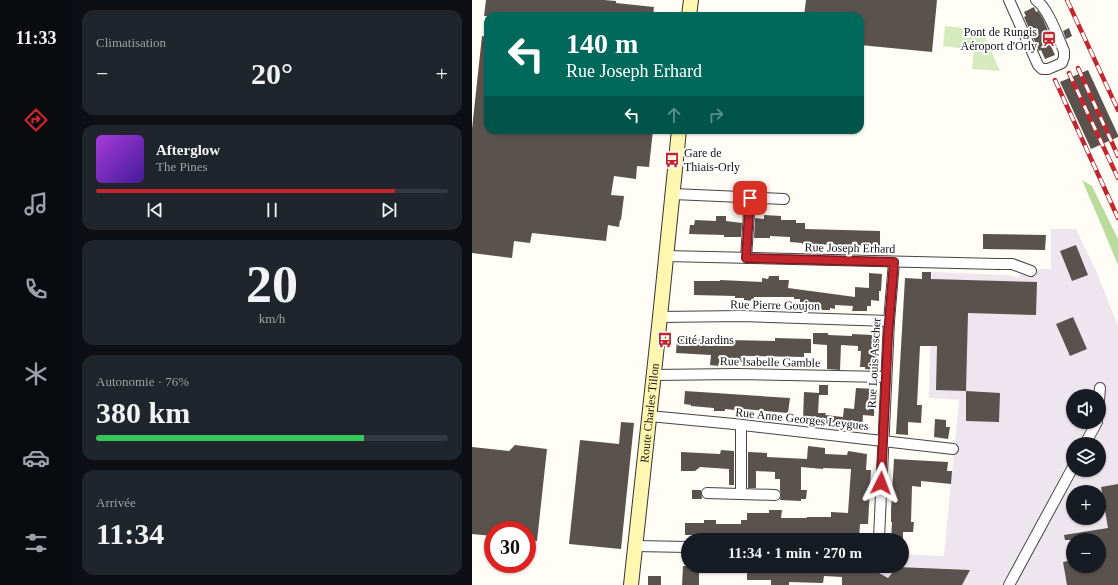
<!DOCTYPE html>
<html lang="fr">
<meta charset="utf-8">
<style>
:root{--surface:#171b24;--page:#20242c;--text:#f1f3f6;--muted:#9ea1a6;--line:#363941;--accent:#c4262e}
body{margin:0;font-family:Georgia,serif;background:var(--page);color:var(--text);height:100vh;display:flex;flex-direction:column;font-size:15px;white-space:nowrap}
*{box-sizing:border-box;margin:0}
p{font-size:13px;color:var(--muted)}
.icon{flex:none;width:22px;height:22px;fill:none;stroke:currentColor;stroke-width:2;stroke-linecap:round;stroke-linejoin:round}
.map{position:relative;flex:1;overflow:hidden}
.panel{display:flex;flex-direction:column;gap:10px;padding:10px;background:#0d0f14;width:400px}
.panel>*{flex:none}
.top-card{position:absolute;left:12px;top:12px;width:380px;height:122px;border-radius:12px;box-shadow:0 1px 3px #0004;background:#00695c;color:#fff;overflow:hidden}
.buttons{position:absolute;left:594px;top:389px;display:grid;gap:8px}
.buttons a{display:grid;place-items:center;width:40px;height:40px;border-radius:50%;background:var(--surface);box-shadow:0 1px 3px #0004;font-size:20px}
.speed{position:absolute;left:12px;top:521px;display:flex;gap:8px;font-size:20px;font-weight:700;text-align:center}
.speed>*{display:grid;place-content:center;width:52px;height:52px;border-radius:50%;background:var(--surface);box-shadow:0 1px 3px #0004;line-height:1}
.speed .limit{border:6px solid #d22;background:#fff;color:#111}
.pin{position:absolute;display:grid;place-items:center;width:34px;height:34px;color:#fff;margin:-17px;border-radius:8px;box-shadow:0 2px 6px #0006}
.me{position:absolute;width:44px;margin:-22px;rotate:3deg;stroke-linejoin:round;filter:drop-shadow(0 0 3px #0008)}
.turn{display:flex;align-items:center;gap:14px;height:84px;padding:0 16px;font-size:18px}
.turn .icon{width:52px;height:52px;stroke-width:2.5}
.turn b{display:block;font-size:28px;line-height:34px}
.lanes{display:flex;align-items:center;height:38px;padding:0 16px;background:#0003;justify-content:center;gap:20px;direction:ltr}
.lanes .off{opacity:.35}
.big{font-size:30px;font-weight:700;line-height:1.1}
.panel .widget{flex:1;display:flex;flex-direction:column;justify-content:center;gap:6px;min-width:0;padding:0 14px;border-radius:12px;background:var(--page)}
.panel .dial{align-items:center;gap:0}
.dial b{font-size:52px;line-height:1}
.song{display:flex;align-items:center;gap:12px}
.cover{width:48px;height:48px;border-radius:6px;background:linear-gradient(135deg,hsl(280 70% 55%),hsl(260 70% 35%))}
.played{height:4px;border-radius:2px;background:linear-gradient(90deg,var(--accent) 85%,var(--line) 85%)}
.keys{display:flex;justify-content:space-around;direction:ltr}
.heat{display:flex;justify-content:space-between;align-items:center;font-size:22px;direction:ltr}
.charge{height:6px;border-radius:3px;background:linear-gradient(90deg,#34c759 76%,var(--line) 0)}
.trip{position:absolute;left:209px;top:533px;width:228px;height:40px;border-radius:20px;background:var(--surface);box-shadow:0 1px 3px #0004;font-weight:700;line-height:40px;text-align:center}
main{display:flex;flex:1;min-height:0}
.tab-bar{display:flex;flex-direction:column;width:72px;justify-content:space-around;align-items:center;background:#090b0e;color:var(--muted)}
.tab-bar .icon{width:28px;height:28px}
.tab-bar .active{color:var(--accent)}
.tab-bar b{font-size:18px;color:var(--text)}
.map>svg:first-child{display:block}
.industrial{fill:#eee6ef;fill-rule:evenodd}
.green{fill:#d5ebbd}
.forest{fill:#b9dc9c}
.building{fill:#5a524d}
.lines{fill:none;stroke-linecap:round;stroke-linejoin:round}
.street-casing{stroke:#444;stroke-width:12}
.secondary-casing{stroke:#333;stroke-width:16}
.street{stroke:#fff;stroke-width:10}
.secondary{stroke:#fff6b0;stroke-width:14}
.rail-casing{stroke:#c4262e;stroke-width:4.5}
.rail{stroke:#fff;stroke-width:3;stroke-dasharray:9;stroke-linecap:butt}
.route-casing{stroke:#7f191e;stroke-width:10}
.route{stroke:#c4262e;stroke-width:7}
.labels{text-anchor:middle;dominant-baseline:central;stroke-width:4;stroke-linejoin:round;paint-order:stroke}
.poi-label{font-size:12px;fill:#111;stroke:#fff;text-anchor:start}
.street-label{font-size:12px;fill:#111;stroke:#fff}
</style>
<main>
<nav class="tab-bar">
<b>11:33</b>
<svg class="icon active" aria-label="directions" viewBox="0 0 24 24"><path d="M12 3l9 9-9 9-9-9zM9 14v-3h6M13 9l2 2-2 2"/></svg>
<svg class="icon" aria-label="music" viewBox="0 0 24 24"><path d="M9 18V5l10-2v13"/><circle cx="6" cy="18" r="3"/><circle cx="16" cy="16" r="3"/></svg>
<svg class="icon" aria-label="phone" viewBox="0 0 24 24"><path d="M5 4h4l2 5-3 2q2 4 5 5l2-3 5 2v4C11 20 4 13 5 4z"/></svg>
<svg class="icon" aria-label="climate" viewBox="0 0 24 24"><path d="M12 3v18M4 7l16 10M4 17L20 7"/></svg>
<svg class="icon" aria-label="car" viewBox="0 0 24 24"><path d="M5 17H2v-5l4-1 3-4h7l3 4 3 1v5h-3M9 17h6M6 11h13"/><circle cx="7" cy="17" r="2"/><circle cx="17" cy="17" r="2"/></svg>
<svg class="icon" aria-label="filters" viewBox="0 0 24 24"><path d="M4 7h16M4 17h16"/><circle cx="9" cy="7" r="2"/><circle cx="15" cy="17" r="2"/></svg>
</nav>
<section class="panel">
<div class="widget"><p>Climatisation</p>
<div class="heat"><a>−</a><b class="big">20°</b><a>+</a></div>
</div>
<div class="widget">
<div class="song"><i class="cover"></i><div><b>Afterglow</b><p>The Pines</p></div></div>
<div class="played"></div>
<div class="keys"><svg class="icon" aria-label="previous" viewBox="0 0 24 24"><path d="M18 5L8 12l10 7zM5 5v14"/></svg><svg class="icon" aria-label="pause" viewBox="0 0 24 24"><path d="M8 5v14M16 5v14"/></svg><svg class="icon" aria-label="next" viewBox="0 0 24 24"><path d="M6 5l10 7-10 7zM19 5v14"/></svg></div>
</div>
<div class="widget dial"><b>20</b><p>km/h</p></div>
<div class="widget"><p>Autonomie · 76%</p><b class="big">380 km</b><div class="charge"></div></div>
<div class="widget"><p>Arrivée</p><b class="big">11:34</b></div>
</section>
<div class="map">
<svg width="646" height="585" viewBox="0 0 646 585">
<rect width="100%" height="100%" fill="#fffdf5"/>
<path class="industrial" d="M579,229h25l21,44 21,53v259h-248l1,-19h31v-12l42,2 15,-156 -30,-2 3,-126 75,3 11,3 9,-14 9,5h15zM601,396h26v26h-26zM601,444h26v26h-26zM601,492h26v26h-26zM601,540h26v26h-26z"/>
<polygon class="green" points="473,26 510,30 528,71 500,69 502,50 471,46"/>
<polygon class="forest" points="610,180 620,186 646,239 646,265 623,210"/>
<g class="building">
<polygon points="14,0 132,0 144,1 144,3 182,7 181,16 12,16"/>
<polygon points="334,0 465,0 460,52 388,45 388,16 332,16"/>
<polygon points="562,7 564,12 566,11 571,19 582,44 579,46 583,55 573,59 569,50 567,51 552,17 554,16 552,12"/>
<polygon points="597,28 600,36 594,39 591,31"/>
<polygon points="10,36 16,37 16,130 181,130 177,167 165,166 164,179 142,176 139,195 152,196 149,220 148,220 147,227 136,225 134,241 60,233 58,243 42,241 40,258 0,253 0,129"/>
<polygon points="616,70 646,135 646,137 619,149 588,82"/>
<polygon points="292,215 309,216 309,220 324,220 324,223 333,223 333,229 408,231 408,246 330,244 330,243 318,242 318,237 298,236 298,238 282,238 283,218 292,219"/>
<polygon points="244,216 254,216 254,221 270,223 269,237 252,237 252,235 217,234 218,225 222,225 223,220 244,221"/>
<polygon points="511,234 574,235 573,250 511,249"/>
<polygon points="604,245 616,275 600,281 588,251"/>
<polygon points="450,272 459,272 459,279 565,282 564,315 496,313 494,391 528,393 527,422 494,421 494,391 464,390 465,346 448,346 445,405 450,405 449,423 436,422 436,435 424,434 433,278 450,279"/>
<polygon points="397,273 410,274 409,291 407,291 407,301 399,300 399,306 395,306 395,311 380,311 381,306 363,305 363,309 358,308 358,310 341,310 341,307 328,306 328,299 322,299 322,297 282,297 281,301 272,300 272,298 263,298 263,296 222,295 222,281 248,281 248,280 290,282 290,278 296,279 297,276 307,276 307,280 317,280 316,288 383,297 383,287 397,288"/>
<polygon points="601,317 615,349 598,356 584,324"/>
<polygon points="341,333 356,333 356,335 380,336 380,334 401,335 400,355 405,356 405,370 393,369 393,367 388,367 389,351 386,351 386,346 369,345 368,370 355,369 355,345 341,344"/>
<polygon points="303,338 339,339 339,353 332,353 332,357 275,356 275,362 266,362 265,364 247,364 247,366 238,365 239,355 204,353 205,339 303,341"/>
<polygon points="347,385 356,385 356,395 347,395 346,413 354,413 353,415 371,417 372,408 382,409 384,388 403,389 402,416 391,415 390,429 338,423 338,421 331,420 332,392 347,393"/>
<polygon points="213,391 318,398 316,413 272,409 272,411 253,409 253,411 242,411 242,408 219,406 219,405 212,404"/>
<polygon points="463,419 474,420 474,427 478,427 476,439 462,437"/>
<polygon points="149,422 162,423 149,549 97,544 108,440 147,444"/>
<polygon points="43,445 75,449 65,541 55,540 55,530 21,530 21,536 0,534 0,447 37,451"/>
<polygon points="336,446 353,448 353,454 375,455 376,451 395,454 394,470 399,470 396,524 388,524 387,538 370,537 370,534 353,534 353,536 213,535 213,523 232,523 232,520 244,520 244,524 269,524 269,520 275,520 275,513 297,513 297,510 310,510 309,518 335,518 335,517 359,517 359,512 376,513 379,469 351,468 351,469 329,467 329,490 335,490 334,499 329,499 329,501 308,500 309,495 308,491 308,479 303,479 303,472 284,471 284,488 276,488 276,452 295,453 295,457 335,459"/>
<polygon points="249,450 262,451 262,485 257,485 257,469 228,467 223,471 209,471 209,452 248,454"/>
<polygon points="422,459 476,462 475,471 480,471 479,484 449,481 449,487 440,486 439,522 442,522 441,532 431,532 431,540 419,540 420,522 419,522 419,510"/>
<polygon points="646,484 646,585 595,585 591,562 601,560 601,566 627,566 627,540 593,540 592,535 636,528 629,487"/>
<polygon points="220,490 229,490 230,499 220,499"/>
<polygon points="211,566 227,566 227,585 210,585"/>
<polygon points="275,566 364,566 398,568 416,578 425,567 498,570 490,585 370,585 370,577 352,576 351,583 317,582 317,585 299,585 299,580 275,580"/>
<rect x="176" y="576" width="13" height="9"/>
</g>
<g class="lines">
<g class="street-casing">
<g id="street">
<path d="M537,0l29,65 4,4h6l14,-6 2,-6v-6c-6,-14 -16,-43 -28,-51"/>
<polyline points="201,194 312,199"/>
<polyline points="194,256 526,264 540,264 559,271"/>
<polyline points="274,258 278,198"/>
<polyline points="188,317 270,316 417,321"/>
<polyline points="181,375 265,374 414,377"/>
<polyline points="627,401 628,388"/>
<polyline points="177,416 262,424 481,449"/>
<polyline points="613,444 625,422"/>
<polyline points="235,493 303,495"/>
<polyline points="269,494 269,425"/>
<polyline points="406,540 407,538 417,321 422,262"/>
<polyline points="163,546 216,547"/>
<polyline points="537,585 601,467"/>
</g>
</g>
<g class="secondary-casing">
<g id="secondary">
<polyline points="217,16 219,0"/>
<path id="s1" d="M159,585l29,-268 19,-187"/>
</g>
</g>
<use href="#street" class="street"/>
<use href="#secondary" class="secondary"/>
<g class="rail-casing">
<g id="rail">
<polyline points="595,0 646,110"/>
<polyline points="606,68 646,156"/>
<polyline points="597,73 646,178"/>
<polyline points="583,80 646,218"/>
</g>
</g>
<use href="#rail" class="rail"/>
</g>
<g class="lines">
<g class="route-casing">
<polyline id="route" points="278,198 274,258 422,262 416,335 409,483"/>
</g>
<use href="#route" class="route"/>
</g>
<defs>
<g id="station-bare" transform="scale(1.2)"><path d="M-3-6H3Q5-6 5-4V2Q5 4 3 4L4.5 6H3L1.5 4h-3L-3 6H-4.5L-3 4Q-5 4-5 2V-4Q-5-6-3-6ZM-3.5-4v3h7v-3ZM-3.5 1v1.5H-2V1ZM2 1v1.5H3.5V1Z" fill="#c4262e" stroke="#fff" stroke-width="2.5" paint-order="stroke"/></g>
<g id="bus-bare" transform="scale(1.2)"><path d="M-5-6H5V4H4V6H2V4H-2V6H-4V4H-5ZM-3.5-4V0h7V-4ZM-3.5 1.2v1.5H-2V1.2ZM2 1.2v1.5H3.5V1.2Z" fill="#c4262e" stroke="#fff" stroke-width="2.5" paint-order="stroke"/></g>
</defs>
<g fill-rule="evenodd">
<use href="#station-bare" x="577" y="39"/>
<use href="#bus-bare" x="200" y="160"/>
<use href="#bus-bare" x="193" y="340"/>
</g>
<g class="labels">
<g class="poi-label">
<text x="565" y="32" text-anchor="end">Pont de Rungis<tspan x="565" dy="14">Aéroport d'Orly</tspan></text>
<text x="212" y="153">Gare de<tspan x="212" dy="14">Thiais-Orly</tspan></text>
<text x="205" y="340">Cité Jardins</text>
</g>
<g class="street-label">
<text transform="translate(378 248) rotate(1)">Rue Joseph Erhard</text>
<text transform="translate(303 305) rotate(1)">Rue Pierre Goujon</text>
<text transform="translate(298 362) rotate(1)">Rue Isabelle Gamble</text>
<text transform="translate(402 363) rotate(-87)">Rue Louis Asscher</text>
<text stroke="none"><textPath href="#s1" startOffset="173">Route Charles Tillon</textPath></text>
<text transform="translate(330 419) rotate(6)">Rue Anne Georges Leygues</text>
</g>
</g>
</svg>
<div class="buttons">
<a><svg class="icon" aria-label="sound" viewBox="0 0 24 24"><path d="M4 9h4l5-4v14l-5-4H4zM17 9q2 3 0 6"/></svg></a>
<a><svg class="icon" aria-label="layers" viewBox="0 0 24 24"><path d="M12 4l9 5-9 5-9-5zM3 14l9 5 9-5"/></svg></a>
<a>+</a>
<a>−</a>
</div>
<div class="speed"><div class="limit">30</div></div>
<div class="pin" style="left:278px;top:198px;background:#d93025"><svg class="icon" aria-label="arrive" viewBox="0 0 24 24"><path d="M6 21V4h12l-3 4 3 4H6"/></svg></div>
<svg class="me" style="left:409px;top:483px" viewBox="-20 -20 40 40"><path d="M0-17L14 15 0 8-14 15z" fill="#c4262e" stroke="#fff" stroke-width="4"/></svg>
<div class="trip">11:34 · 1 min · 270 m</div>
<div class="top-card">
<div class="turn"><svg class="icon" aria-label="left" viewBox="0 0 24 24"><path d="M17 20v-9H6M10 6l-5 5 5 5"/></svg><div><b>140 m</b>Rue Joseph Erhard</div></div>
<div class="lanes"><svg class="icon" aria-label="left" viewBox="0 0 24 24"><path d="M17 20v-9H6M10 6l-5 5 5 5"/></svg><svg class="icon off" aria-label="ahead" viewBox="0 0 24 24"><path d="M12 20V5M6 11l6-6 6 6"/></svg><svg class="icon off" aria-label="right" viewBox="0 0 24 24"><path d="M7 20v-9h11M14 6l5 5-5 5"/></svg></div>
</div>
</div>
</main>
